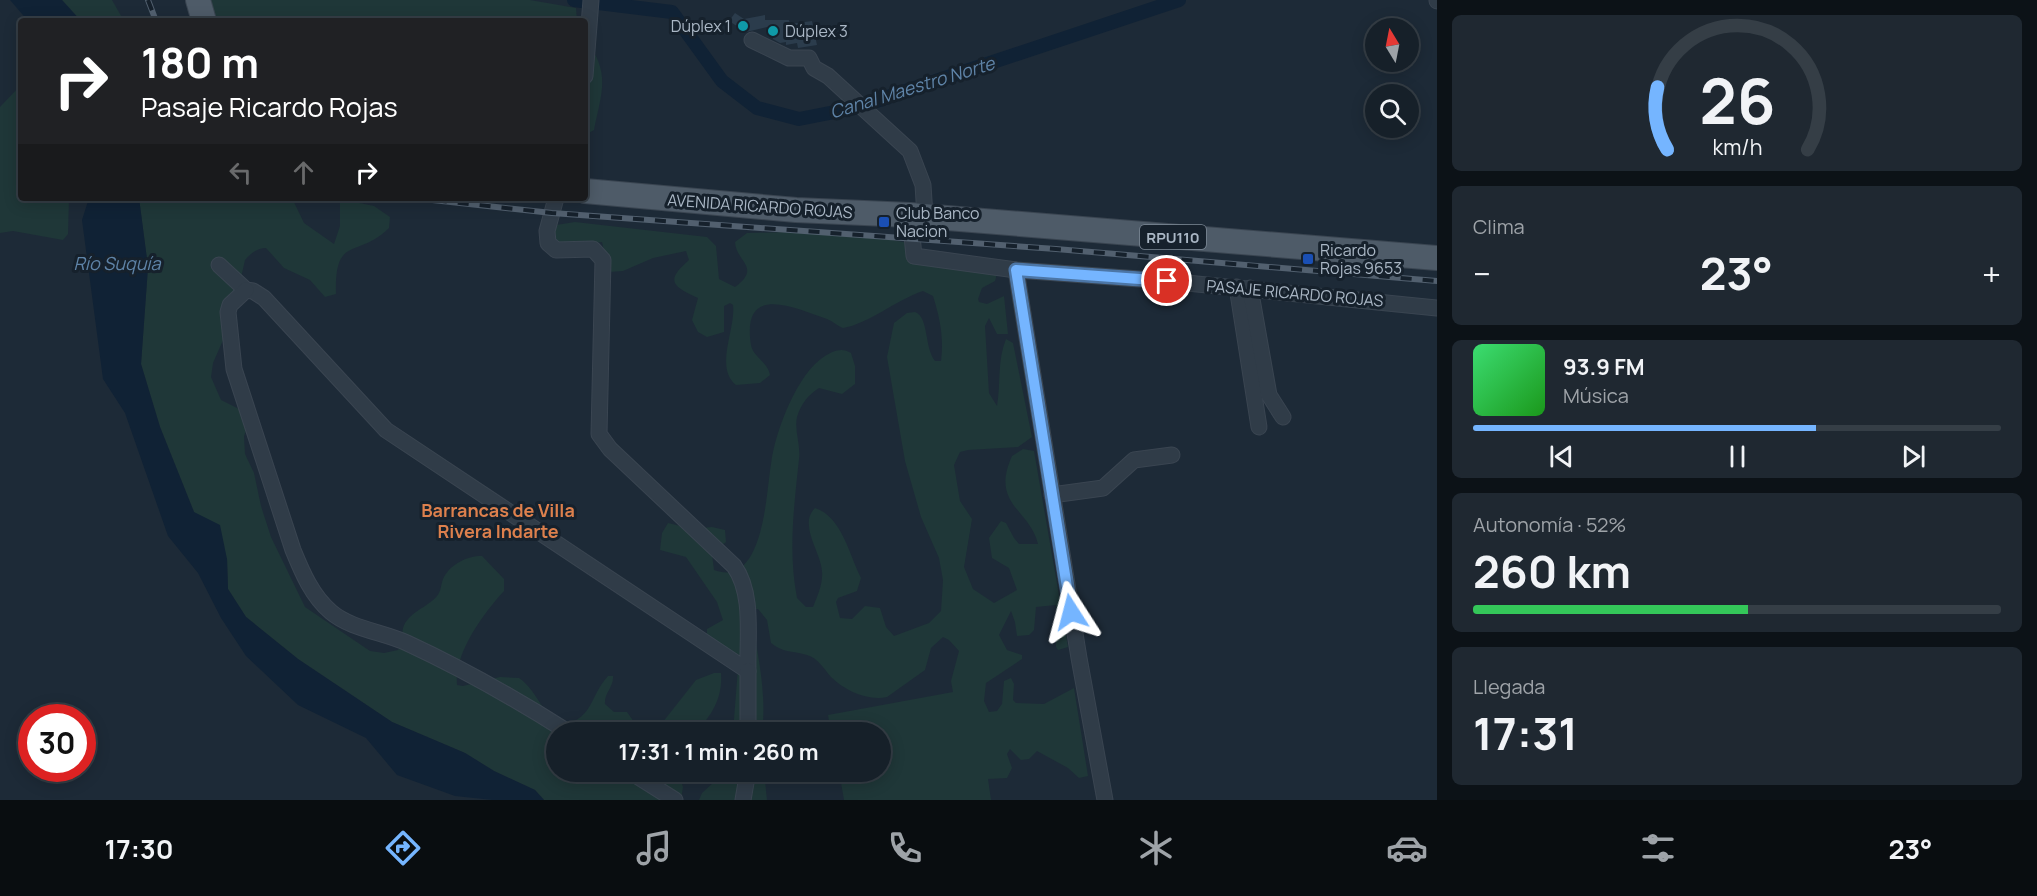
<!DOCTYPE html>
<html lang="es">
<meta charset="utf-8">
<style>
:root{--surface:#162029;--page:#1f2831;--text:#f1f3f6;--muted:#9ea3a8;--line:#353e46;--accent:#75b5ff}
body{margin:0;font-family:Manrope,sans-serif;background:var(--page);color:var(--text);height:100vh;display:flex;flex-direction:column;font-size:22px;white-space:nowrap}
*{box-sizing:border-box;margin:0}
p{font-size:20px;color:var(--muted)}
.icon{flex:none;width:33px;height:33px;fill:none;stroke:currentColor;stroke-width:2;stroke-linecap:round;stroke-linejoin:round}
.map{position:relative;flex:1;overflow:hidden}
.details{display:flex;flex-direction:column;gap:15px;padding:15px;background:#0c1217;width:600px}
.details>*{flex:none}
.hud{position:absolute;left:18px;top:18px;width:570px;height:183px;border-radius:6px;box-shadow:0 3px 15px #0003,0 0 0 2px var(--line);background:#202124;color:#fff;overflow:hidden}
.needle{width:39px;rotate:350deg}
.buttons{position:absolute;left:1365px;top:18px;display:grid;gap:12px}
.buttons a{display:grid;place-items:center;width:54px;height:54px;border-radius:50%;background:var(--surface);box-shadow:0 3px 15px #0003,0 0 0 2px var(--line);font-size:30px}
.speed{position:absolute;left:18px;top:704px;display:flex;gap:12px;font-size:30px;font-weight:700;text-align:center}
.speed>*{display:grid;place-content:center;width:78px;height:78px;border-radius:50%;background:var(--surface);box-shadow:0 3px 15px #0003,0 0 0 2px var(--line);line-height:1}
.speed .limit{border:9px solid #d22;background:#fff;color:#111}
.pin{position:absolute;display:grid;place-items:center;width:51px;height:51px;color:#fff;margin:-26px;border:3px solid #fff;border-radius:50%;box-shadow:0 2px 6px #0007}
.me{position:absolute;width:66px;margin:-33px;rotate:351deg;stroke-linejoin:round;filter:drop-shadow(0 0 4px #0008)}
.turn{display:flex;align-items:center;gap:21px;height:126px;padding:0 24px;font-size:27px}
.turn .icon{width:78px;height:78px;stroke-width:2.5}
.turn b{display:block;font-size:42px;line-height:51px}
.lanes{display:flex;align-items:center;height:57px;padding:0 24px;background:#0003;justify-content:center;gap:30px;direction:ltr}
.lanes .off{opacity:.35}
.big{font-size:45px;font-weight:700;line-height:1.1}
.details .tile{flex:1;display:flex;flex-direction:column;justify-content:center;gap:9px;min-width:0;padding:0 21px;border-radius:9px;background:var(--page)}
.details .dial{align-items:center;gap:0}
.dial svg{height:156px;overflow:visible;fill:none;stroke:var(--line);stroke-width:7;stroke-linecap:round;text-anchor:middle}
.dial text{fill:var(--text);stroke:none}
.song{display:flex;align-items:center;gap:18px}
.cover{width:72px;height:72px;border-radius:9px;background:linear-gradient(135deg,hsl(140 70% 55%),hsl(120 70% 35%))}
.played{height:6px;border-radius:3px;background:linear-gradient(90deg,var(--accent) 65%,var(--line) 65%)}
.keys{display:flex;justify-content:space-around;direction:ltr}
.heat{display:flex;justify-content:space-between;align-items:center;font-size:33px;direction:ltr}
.charge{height:9px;border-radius:4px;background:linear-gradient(90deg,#34c759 52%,var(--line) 0)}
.trip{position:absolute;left:546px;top:722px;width:345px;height:60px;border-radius:30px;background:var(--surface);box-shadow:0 3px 15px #0003,0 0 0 2px var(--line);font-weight:700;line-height:60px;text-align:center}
.dock{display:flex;height:96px;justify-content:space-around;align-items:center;background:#090d10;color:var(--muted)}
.dock .icon{width:42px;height:42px}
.dock .selected{color:var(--accent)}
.dock b{font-size:27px;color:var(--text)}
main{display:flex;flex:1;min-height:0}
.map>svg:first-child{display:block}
.green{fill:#1f3738}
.water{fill:#102235}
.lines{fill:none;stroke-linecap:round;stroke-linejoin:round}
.canal{stroke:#102235;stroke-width:14}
.building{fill:#2b3c4c}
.minor-casing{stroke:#3a4551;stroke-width:17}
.primary-casing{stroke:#3a4551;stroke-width:26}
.minor{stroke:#303c48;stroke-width:15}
.primary{stroke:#4e5b68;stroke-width:24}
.rail-casing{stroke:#52606f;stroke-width:6}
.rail{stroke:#16212c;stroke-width:4;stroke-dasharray:11;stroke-linecap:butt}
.route-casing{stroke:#4c76a6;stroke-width:15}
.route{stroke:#75b5ff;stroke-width:10}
.culture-dot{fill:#0f9aa8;stroke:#16212c;stroke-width:2}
.transit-dot{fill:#1a4fb4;stroke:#16212c;stroke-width:2}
.labels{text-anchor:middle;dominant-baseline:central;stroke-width:6;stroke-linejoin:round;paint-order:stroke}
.shield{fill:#16212c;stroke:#7e8a97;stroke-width:1.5}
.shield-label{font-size:15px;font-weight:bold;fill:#aab7c5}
.poi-label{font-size:16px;fill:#aab7c5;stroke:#16212c;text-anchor:start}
.street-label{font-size:16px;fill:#aab7c5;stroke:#16212c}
.water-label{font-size:18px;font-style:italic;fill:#5f84a8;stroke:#16212c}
.neighbourhood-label{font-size:18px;font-weight:bold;fill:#dd804d;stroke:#16212c}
</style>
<main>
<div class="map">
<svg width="1437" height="800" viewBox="0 0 1437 800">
<rect width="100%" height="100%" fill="#1d2a37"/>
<g class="green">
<polygon points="62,0 112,0 124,21 81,21"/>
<polygon points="206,0 530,0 576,8 577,21 214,21"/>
<path d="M585,38c26,36 17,52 9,92l-9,5z"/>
<polygon points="21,85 21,198 69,198 68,234 63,240 13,231 0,233 0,107"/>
<path d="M139,198h153l12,25 30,21 6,-18v-24l5,-2 29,6 16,11 -1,11c-31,31 -55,6 -53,66l-11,3 -15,-17 -26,-12 -18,-20c-9,0 -16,6 -21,12l-14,62 -18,41 -2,14 10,23 24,12 3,13 -4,11 1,18 9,19 7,33 10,31 34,70 65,44 14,2 14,-3c6,-7 3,-13 5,-22 5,-16 24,-20 34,-32 4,-4 4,-12 6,-17 7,-15 24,-23 39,-23l22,23v12c-21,23 -50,62 -47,94l6,1 37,-9 19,1c19,13 24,40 45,48 31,-11 25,-29 44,-50h5c1,11 -9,17 -8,28l9,8h13l14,20h-85v39h122l5,16 -2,13h-137l-9,-10 -41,-19 -29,-18 -73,-31 -94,-63 -52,-42 -18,-28 -1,-30 -33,-47 -34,-85 -19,-63 7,-97z"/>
<path d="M575,222l132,15 9,9 3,33 16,8c27,-20 1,-25 0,-45l12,-9 41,-1 97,7 25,4 5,17 82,14 -2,7 -13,7 -4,11 1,3 8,2 17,-8 4,38h-11l-8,-16 -4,8 4,67 8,13c4,-23 0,-45 9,-67l7,4 19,94 -14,10 -50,3 -8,2 -6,13 6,36 12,18 -8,48 9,22 21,14 23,-13 -8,-22 -17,-10 -3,-20 12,-17 5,2 8,15 5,6h19c-8,-35 -48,-39 -26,-88l11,-7 11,2 34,196 -10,3 -2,-3v-42l-20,2 -2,23 -5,5 -12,1 -2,-14 -4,-11 -12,24 8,15 15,5v4l-36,24 -2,18 5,11 8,-1 5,-7 2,-23 7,-3 3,6 -1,16 3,3 28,1 30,-16 14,88 -9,2 -11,-10 -31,-17 -8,8 -8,1 -11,-11 -3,5 5,14 -5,10 -19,1 3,21h-147l-5,-29h41v-39h-49l-3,-17 125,-23 -2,-11 8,-30 -10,-11 -6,-3 -12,11 -6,22 -38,27c-19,4 -42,-6 -56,-20 -7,-8 -13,-19 -24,-22 -13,-4 -24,-2 -36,-12l-4,-23 -9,-11 -6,1 -1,7c7,37 16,78 11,115h-29l5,-64 -31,-33v-6l16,-9 -6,-18 -31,-45 -26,-7 2,-17 6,-10 25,6 19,-2 13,3 1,12 -14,12 2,16c50,19 52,-77 57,-106 4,-32 26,-91 54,-108 8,-5 17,-9 26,-3l4,13v18l-13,10 -23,-6c-11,7 -18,16 -22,29 -3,14 4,28 2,42 -5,48 -11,92 -2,139l9,9h7c5,-12 10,-23 9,-36 -1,-19 -24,-46 -7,-63 27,9 34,46 46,70l-4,13 -19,7 -2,4 4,16 12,1 13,-13 15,2 6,19 8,9 35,-13 12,-12 2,-31 -4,-22 -18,-41 -16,-56 -18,-104 7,-34 13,-10 8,-1c14,5 9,35 20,49h6c3,-23 -1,-43 -8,-65l-10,-5c-27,9 -55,33 -80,37 -6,-2 -10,-7 -16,-9 -32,-11 -86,-37 -76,26 2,12 17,17 19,30l-10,8 -24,2c-22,-18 0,-56 -3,-80l-3,-2 -6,3v26l-17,5 -9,-5 -6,-12 6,-22c-26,-12 -33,-17 -9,-38l-3,-9 -33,7 -30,13 -14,1 -7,-30 -30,4 -21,-4 5,-17z"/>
<path d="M714,673h7c2,24 -9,43 -26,59h-40l41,-52z"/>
<polygon points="726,771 764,771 767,800 699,800 702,793"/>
</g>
<g class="water">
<polygon points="10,0 62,0 81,21 28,21"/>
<polygon points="89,198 139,198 148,267 141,364 160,427 194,512 220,525 227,559 228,589 246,617 298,659 392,722 465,753 494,771 535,790 544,800 493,800 455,796 397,775 366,738 298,705 246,656 221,618 198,573 168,536 125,413 103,379 82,220"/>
</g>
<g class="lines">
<polyline class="canal" points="574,0 672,12 722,81 757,108 799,119 855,108 1179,0"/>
</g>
<polygon class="building" points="735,13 744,19 765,15 765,20 789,20 790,24 812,21 817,45 798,48 797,43 786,45 786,42 780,43 773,39 773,36 768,36 767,27 746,32 729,21"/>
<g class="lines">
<g class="minor-casing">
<g id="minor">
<polyline points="1437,0 1437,1"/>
<polyline points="752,40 789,58 809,58 814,68 828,76 910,151 923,185 925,216"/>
<polyline points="585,76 591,0"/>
<polyline points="910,215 914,256 1016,270 1167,281 1437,308"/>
<path d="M219,265l27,25 7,1 11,7 122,132 362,241c-1,-34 6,-77 -14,-105l-124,-117 -11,-15 4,-174 -10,-11 -37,1 -8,-7 -1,-12 9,-33"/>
<polyline points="1016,270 1079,658 1105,800"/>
<polyline points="1237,287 1259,427"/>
<polyline points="1250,288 1269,395 1283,417"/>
<path d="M246,290l-16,15 -2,7 6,57 59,181c9,22 19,46 38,62 20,17 52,20 76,31 56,26 109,56 161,89"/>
<polyline points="1052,495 1103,488 1134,460 1172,455"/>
<polyline points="748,732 748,671"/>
<polyline points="629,771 675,800"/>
<polyline points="743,800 748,771"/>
</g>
</g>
<g class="primary-casing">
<g id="primary">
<polyline points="198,0 204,21"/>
<polyline points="585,191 796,210 910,215 1437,258"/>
</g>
</g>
<use href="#minor" class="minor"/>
<use href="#primary" class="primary"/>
<g class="rail-casing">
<g id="rail">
<polyline points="148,0 156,21"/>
<polyline points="414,198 552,213 1056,249 1437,281"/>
</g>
</g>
<use href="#rail" class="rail"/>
</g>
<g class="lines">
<g class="route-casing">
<polyline id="route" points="1071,612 1016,270 1167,281"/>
</g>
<use href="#route" class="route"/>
</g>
<g class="culture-dot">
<circle cx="743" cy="26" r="6"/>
<circle cx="773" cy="31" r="6"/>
</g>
<g class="transit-dot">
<rect x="878" y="216" width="12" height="12" rx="3"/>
<rect x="1302" y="253" width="12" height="12" rx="3"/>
</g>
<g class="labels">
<rect class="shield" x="1140" y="225" width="66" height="24" rx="4.5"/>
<g class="shield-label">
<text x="1173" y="237">RPU110</text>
</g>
<g class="poi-label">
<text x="731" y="26" text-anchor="end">Dúplex 1</text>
<text x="785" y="31">Dúplex 3</text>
<text x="896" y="213">Club Banco<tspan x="896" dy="18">Nacion</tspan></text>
<text x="1320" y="250">Ricardo<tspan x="1320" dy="18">Rojas 9653</tspan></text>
</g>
<g class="street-label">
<text transform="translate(760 206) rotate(4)">AVENIDA RICARDO ROJAS</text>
<text transform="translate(1295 293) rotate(5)">PASAJE RICARDO ROJAS</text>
</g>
<g class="water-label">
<text transform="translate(912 87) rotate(-17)">Canal Maestro Norte</text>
<text x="117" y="263">Río Suquía</text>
</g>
<g class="neighbourhood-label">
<text x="498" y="510">Barrancas de Villa<tspan x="498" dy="21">Rivera Indarte</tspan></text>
</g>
</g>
</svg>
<div class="buttons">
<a><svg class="needle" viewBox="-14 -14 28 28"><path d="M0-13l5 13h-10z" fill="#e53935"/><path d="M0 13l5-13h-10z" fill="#9ea3a8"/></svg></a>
<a><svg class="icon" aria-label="search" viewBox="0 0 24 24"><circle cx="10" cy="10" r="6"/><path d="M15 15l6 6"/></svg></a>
</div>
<div class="speed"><div class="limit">30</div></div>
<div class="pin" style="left:1167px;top:281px;background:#d93025"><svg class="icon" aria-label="arrive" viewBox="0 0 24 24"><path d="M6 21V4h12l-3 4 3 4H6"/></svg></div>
<svg class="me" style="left:1071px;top:612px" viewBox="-20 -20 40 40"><path d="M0-17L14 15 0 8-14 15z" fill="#75b5ff" stroke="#fff" stroke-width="4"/></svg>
<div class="trip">17:31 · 1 min · 260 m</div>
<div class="hud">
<div class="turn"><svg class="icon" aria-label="right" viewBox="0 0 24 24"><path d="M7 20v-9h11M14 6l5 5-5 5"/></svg><div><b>180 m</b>Pasaje Ricardo Rojas</div></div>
<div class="lanes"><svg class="icon off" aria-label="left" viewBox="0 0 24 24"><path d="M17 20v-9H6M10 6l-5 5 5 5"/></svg><svg class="icon off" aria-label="ahead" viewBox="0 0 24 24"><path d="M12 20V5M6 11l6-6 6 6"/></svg><svg class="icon" aria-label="right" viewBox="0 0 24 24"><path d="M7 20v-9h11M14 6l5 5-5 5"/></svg></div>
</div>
</div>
<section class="details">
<div class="tile dial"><svg viewBox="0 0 100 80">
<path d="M14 69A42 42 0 1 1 86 69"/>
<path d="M14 69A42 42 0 0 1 9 37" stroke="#75b5ff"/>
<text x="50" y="56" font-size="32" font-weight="700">26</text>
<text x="50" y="72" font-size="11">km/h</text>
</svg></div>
<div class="tile"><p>Clima</p>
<div class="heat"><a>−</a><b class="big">23°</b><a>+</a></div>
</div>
<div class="tile">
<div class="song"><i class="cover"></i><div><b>93.9 FM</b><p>Música</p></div></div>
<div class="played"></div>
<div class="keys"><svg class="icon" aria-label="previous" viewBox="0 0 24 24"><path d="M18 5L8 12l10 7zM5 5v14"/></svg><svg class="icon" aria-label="pause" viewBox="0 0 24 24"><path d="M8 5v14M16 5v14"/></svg><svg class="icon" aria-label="next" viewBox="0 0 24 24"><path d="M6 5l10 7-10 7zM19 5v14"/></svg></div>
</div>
<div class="tile"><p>Autonomía · 52%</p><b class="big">260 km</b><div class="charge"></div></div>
<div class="tile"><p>Llegada</p><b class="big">17:31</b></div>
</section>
</main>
<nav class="dock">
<b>17:30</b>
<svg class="icon selected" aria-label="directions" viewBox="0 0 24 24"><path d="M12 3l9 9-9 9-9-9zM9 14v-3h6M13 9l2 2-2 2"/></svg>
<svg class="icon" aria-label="music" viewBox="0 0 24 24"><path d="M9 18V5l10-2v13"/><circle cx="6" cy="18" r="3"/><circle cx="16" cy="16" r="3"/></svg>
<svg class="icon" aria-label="phone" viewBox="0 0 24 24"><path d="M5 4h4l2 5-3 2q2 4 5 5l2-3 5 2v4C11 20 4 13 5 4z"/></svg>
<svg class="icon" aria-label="climate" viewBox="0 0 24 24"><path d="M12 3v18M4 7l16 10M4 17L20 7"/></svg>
<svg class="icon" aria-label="car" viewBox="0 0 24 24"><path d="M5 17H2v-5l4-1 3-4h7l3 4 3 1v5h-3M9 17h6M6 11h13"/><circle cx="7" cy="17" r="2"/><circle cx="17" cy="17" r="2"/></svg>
<svg class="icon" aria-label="filters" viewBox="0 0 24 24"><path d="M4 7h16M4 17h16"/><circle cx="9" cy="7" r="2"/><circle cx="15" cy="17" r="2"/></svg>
<b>23°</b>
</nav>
